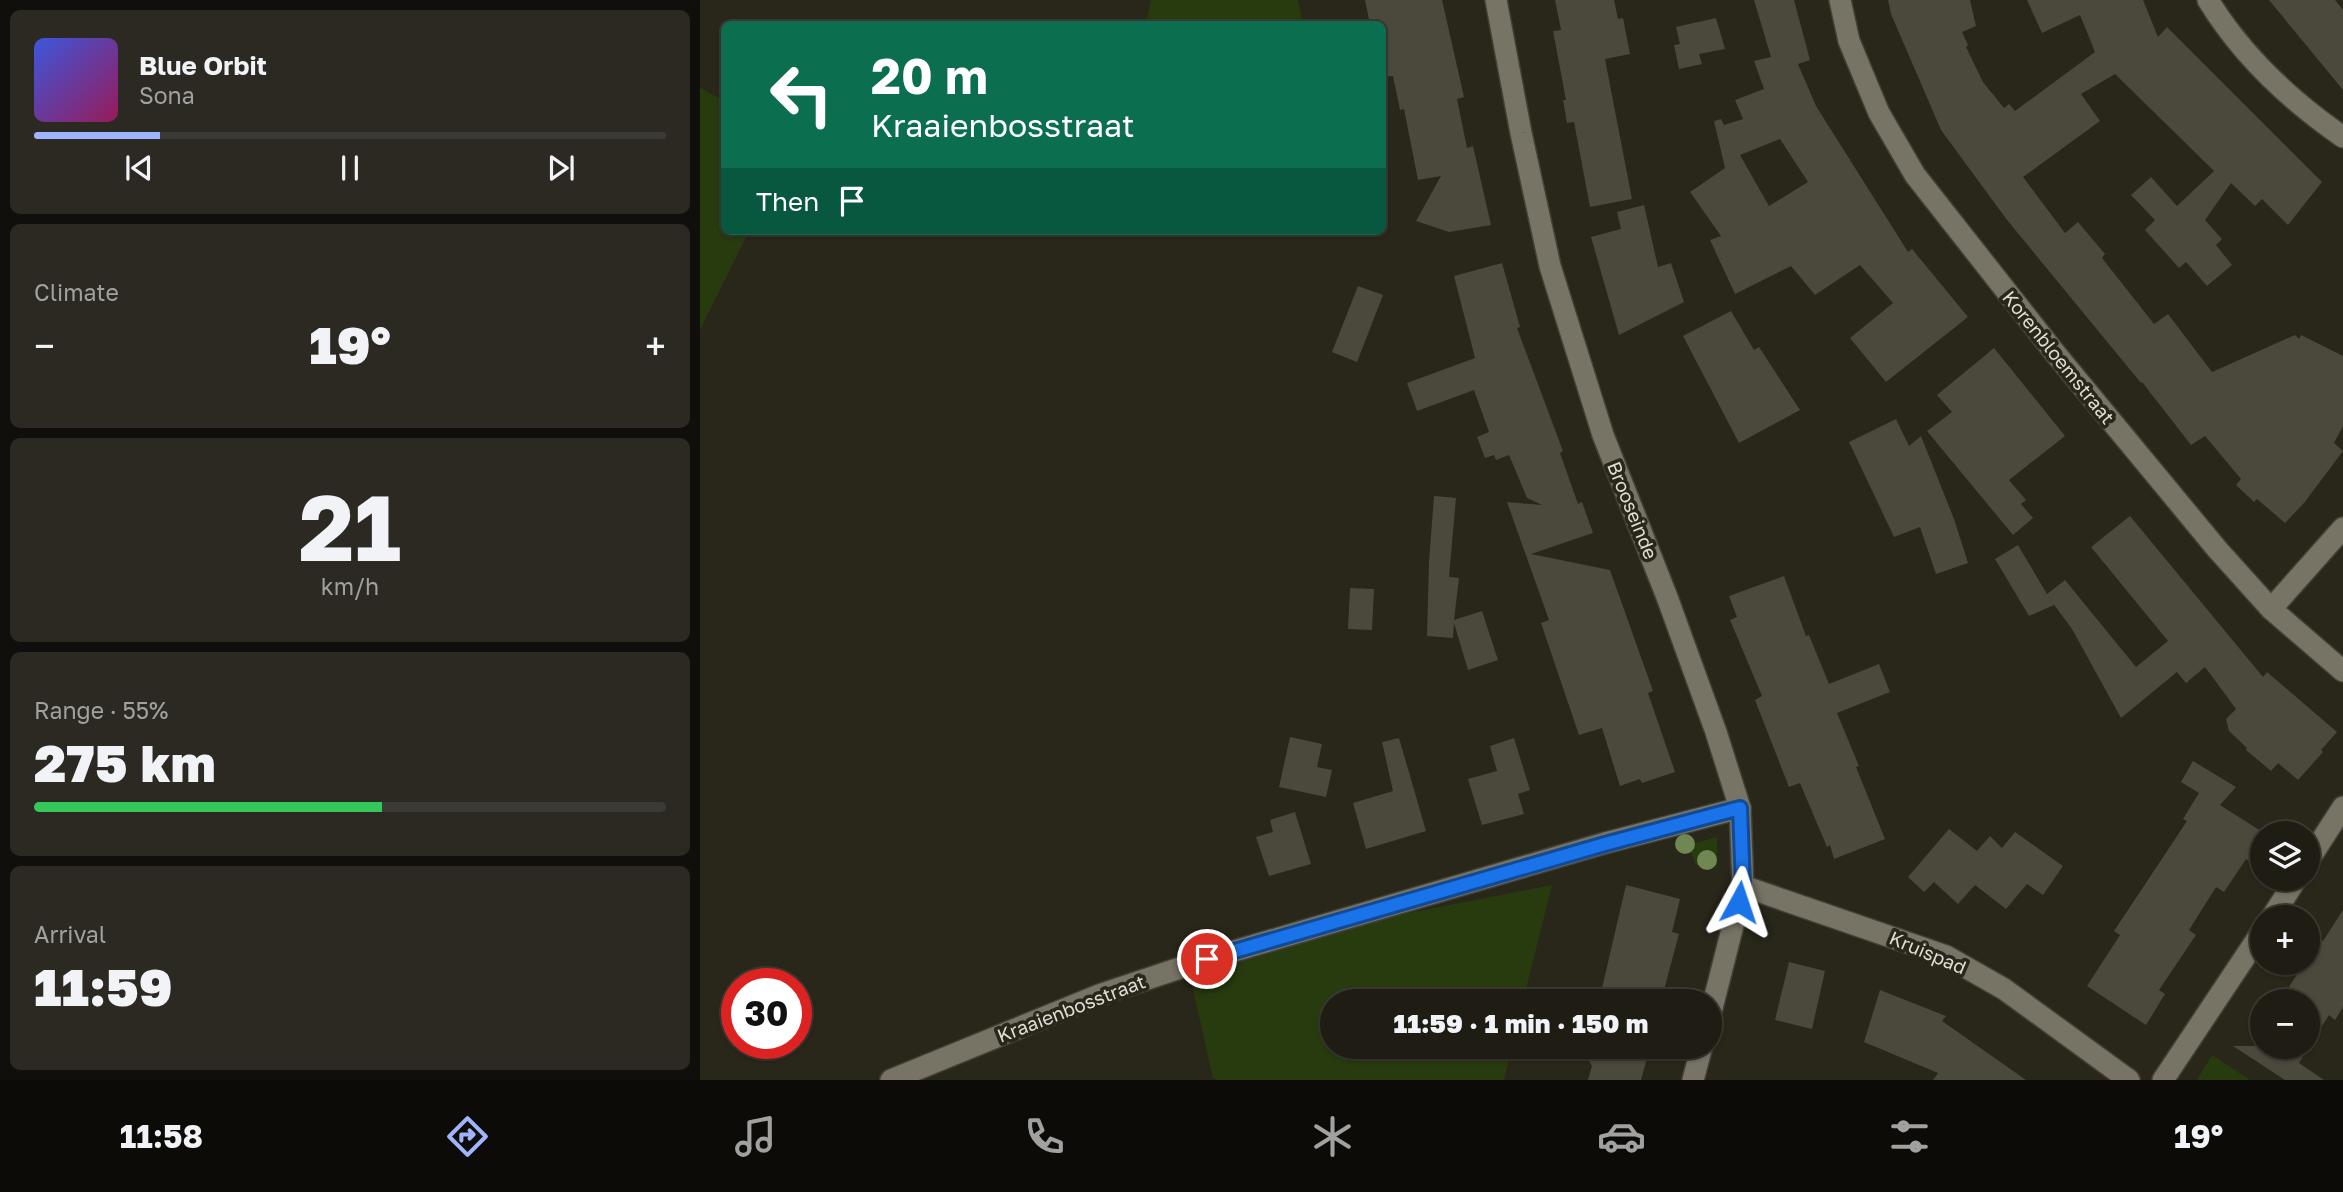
<!DOCTYPE html>
<meta charset="utf-8">
<style>
:root{--surface:#1f1c14;--page:#2c2922;--text:#f1f3f6;--muted:#a1a1a0;--line:#3c3a34;--accent:#9eb4fd}
body{margin:0;font-family:"Golos Text",sans-serif;background:var(--page);color:var(--text);height:100vh;display:flex;flex-direction:column;font-size:26px;white-space:nowrap}
*{box-sizing:border-box;margin:0}
p{font-size:23px;color:var(--muted)}
.icon{flex:none;width:38px;height:38px;fill:none;stroke:currentColor;stroke-width:2;stroke-linecap:round;stroke-linejoin:round}
.map{position:relative;flex:1;overflow:hidden}
.panel{display:flex;flex-direction:column;gap:10px;padding:10px;background:#110f0b;width:700px}
.panel>*{flex:none}
.hud{position:absolute;left:21px;top:21px;width:665px;height:214px;border-radius:10px;box-shadow:0 2px 5px #0004,0 0 0 2px var(--line);background:#0b6e4f;color:#fff;overflow:hidden}
.fabs{position:absolute;left:1550px;top:821px;display:grid;gap:14px}
.fabs a{display:grid;place-items:center;width:70px;height:70px;border-radius:50%;background:var(--surface);box-shadow:0 2px 5px #0004,0 0 0 2px var(--line);font-size:35px}
.speed{position:absolute;left:21px;top:968px;display:flex;gap:14px;font-size:35px;font-weight:700;text-align:center}
.speed>*{display:grid;place-content:center;width:91px;height:91px;border-radius:50%;background:var(--surface);box-shadow:0 2px 5px #0004,0 0 0 2px var(--line);line-height:1}
.speed .limit{border:10px solid #d22;background:#fff;color:#111}
.pin{position:absolute;display:grid;place-items:center;width:60px;height:60px;color:#fff;margin:-30px;border:4px solid #fff;border-radius:50%;box-shadow:0 2px 7px #0007}
.me{position:absolute;width:77px;margin:-38px;rotate:5deg;stroke-linejoin:round;filter:drop-shadow(0 0 5px #0008)}
.turn{display:flex;align-items:center;gap:24px;height:147px;padding:0 35px;font-size:32px}
.turn .icon{width:91px;height:91px;stroke-width:2.5}
.turn b{display:block;font-size:49px;line-height:60px}
.then{display:flex;align-items:center;height:66px;padding:0 35px;background:#0003;gap:14px;font-size:26px}
.big{font-size:52px;font-weight:800;line-height:1.1}
.panel .widget{flex:1;display:flex;flex-direction:column;justify-content:center;gap:10px;min-width:0;padding:0 24px;border-radius:10px;background:var(--page)}
.panel .dial{align-items:center;gap:0}
.dial b{font-size:91px;line-height:1}
.song{display:flex;align-items:center;gap:21px}
.cover{width:84px;height:84px;border-radius:10px;background:linear-gradient(135deg,hsl(230 70% 55%),hsl(330 70% 35%))}
.played{height:7px;border-radius:4px;background:linear-gradient(90deg,var(--accent) 20%,var(--line) 20%)}
.keys{display:flex;justify-content:space-around;direction:ltr}
.heat{display:flex;justify-content:space-between;align-items:center;font-size:38px;direction:ltr}
.charge{height:10px;border-radius:5px;background:linear-gradient(90deg,#34c759 55%,var(--line) 0)}
.trip{position:absolute;left:620px;top:989px;width:402px;height:70px;border-radius:35px;background:var(--surface);box-shadow:0 2px 5px #0004,0 0 0 2px var(--line);font-weight:800;line-height:70px;text-align:center}
.menu{display:flex;height:112px;justify-content:space-around;align-items:center;background:#0c0b08;color:var(--muted)}
.menu .icon{width:49px;height:49px}
.menu .active{color:var(--accent)}
.menu b{font-size:32px;color:var(--text)}
main{display:flex;flex:1;min-height:0}
.map>svg:first-child{display:block}
.green{fill:#273b0f}
.building{fill:#4b483c;fill-rule:evenodd}
.lines{fill:none;stroke-linecap:round;stroke-linejoin:round}
.minor-casing{stroke:#434037;stroke-width:24}
.minor{stroke:#777466;stroke-width:21}
.tree{fill:#708754}
.route-casing{stroke:#114b97;stroke-width:18}
.route{stroke:#1a73e8;stroke-width:12}
.labels{text-anchor:middle;dominant-baseline:central;stroke-width:7;stroke-linejoin:round;paint-order:stroke}
.street-label{font-size:19px;fill:#dfddd5;stroke:#29261a}
</style>
<main>
<section class="panel">
<div class="widget">
<div class="song"><i class="cover"></i><div><b>Blue Orbit</b><p>Sona</p></div></div>
<div class="played"></div>
<div class="keys"><svg class="icon" aria-label="previous" viewBox="0 0 24 24"><path d="M18 5L8 12l10 7zM5 5v14"/></svg><svg class="icon" aria-label="pause" viewBox="0 0 24 24"><path d="M8 5v14M16 5v14"/></svg><svg class="icon" aria-label="next" viewBox="0 0 24 24"><path d="M6 5l10 7-10 7zM19 5v14"/></svg></div>
</div>
<div class="widget"><p>Climate</p>
<div class="heat"><a>−</a><b class="big">19°</b><a>+</a></div>
</div>
<div class="widget dial"><b>21</b><p>km/h</p></div>
<div class="widget"><p>Range · 55%</p><b class="big">275 km</b><div class="charge"></div></div>
<div class="widget"><p>Arrival</p><b class="big">11:59</b></div>
</section>
<div class="map">
<svg width="1643" height="1080" viewBox="0 0 1643 1080">
<rect width="100%" height="100%" fill="#29261a"/>
<g class="green">
<polygon points="451,0 598,0 603,24 446,24"/>
<polygon points="0,88 24,101 24,231 49,231 0,330"/>
<polygon points="1017,837 1017,866 996,865 988,845"/>
<polygon points="852,885 823,1001 632,1001 632,1046 812,1047 804,1080 518,1080 513,1078 490,976 673,920"/>
<polygon points="1512,1055 1550,1080 1497,1080"/>
</g>
<g class="building">
<polygon points="665,0 742,0 764,97 757,99 767,148 773,146 791,225 749,232 716,221 741,176 718,180 704,109 700,110 693,76 682,77 682,24 670,24"/>
<polygon points="855,0 914,0 918,19 923,18 930,54 905,59 932,199 890,207 874,122 867,123 863,100 866,100 853,31 861,30"/>
<path d="M1054,0h40l16,60 -12,4 18,42 92,146 4,-3 56,68 -82,65 -36,-44 43,-35 -33,-38 -45,30 -24,-29 -56,28 -25,-54 11,-4 -31,-44 35,-24 -11,-47 7,-2 3,6 19,-6 -8,-19 29,-11 -10,-28 17,-4zM1080,139l28,43 -39,24 -29,-51z"/>
<polygon points="1188,0 1270,0 1276,26 1262,32 1268,45 1266,47 1283,82 1304,108 1309,104 1315,111 1395,52 1380,15 1342,33 1327,0 1443,0 1458,37 1467,27 1622,182 1588,225 1562,199 1555,206 1531,183 1505,220 1522,239 1516,245 1532,265 1507,286 1486,262 1479,268 1445,230 1455,220 1431,195 1451,177 1477,206 1514,171 1415,74 1381,94 1400,121 1323,177 1365,233 1378,222 1405,254 1402,258 1454,324 1468,314 1512,372 1595,335 1599,339 1601,335 1643,356 1643,426 1634,443 1643,451 1604,503 1585,523 1557,499 1554,502 1536,485 1541,479 1505,436 1491,445 1442,382 1441,383 1307,220 1241,130 1191,14"/>
<polygon points="1569,0 1635,0 1643,10 1643,90"/>
<polygon points="1016,18 1025,49 999,54 1002,64 979,69 974,45 980,44 976,27"/>
<polygon points="944,205 958,267 971,263 984,302 919,335 891,237 921,229 917,212"/>
<polygon points="802,263 820,327 817,328 863,451 860,453 878,504 882,502 893,533 831,554 910,570 953,691 948,693 975,772 942,783 940,779 920,786 902,728 879,735 841,623 849,620 807,502 842,505 827,498 809,455 796,460 794,455 785,458 777,437 789,432 774,390 717,411 707,383 775,358 754,276"/>
<polygon points="658,286 683,295 657,362 632,352"/>
<polygon points="1031,311 1054,350 1059,347 1100,410 1039,443 983,336"/>
<polygon points="1294,348 1365,436 1309,480 1326,500 1321,504 1333,518 1313,535 1227,431 1252,412 1237,395"/>
<polygon points="1196,419 1209,446 1221,436 1254,519 1268,563 1236,574 1220,527 1194,537 1149,442"/>
<polygon points="734,496 756,498 749,577 759,578 754,620 782,611 798,660 768,670 754,623 753,638 727,636 729,562"/>
<polygon points="1430,516 1563,677 1567,672 1637,732 1621,750 1623,752 1598,780 1578,763 1571,771 1546,750 1547,748 1529,731 1526,719 1536,709 1505,667 1486,683 1477,672 1421,718 1372,629 1352,602 1354,605 1329,616 1295,559 1318,545 1347,594 1365,580 1436,667 1468,641 1391,547"/>
<polygon points="1084,576 1106,636 1109,635 1129,684 1179,664 1190,692 1137,713 1159,766 1156,767 1185,839 1134,859 1130,845 1127,847 1100,783 1089,787 1055,700 1062,696 1030,620 1037,617 1029,596"/>
<polygon points="650,588 674,589 672,630 648,629"/>
<polygon points="590,737 622,744 617,767 632,770 626,797 579,787"/>
<polygon points="699,738 726,831 666,849 653,803 693,791 682,742"/>
<polygon points="814,738 830,790 818,794 824,814 782,825 768,779 797,771 790,746"/>
<polygon points="1493,761 1536,787 1520,805 1564,833 1563,844 1551,863 1546,859 1524,892 1516,887 1489,930 1496,935 1459,990 1465,994 1446,1025 1387,986 1420,935 1414,931 1487,821 1483,819 1499,793 1481,782"/>
<polygon points="595,812 611,864 569,876 556,837 573,832 570,820"/>
<polygon points="1249,829 1277,851 1290,836 1302,848 1315,832 1363,866 1343,895 1327,884 1306,909 1275,885 1258,904 1234,882 1224,892 1208,877"/>
<polygon points="926,885 980,899 972,932 979,934 961,1001 899,1001"/>
<polygon points="1643,910 1643,1007 1635,1020 1629,1015 1599,1063 1624,1080 1585,1080 1533,1046 1608,1046 1608,1001 1589,987 1605,962 1608,962 1608,957 1620,939 1623,941"/>
<polygon points="1089,962 1125,971 1112,1029 1075,1020"/>
<polygon points="1180,990 1246,1016 1242,1021 1326,1080 1233,1080 1238,1073 1164,1042"/>
<polygon points="880,1046 918,1046 948,1054 941,1080 888,1080 892,1066"/>
</g>
<g class="lines">
<g class="minor-casing">
<g id="minor">
<polyline points="796,0 821,133 850,266 903,435 967,597 1016,732 1040,808 1043,886 1010,1016"/>
<polyline points="1140,0 1149,41 1179,113 1215,175 1355,353 1517,549 1571,609 1643,671"/>
<path d="M1508,0c33,54 83,101 135,137"/>
<polyline points="1571,609 1643,528"/>
<polyline points="1608,861 1643,807"/>
<polyline points="1043,886 1246,956 1304,989 1429,1080"/>
<polyline points="1572,917 1597,878"/>
<polyline points="191,1080 399,995 507,959 905,843 1040,808"/>
<polyline points="993,1080 1002,1046"/>
<polyline points="1463,1080 1563,930"/>
</g>
</g>
<use href="#minor" class="minor"/>
</g>
<g class="tree">
<circle cx="985" cy="844" r="10"/>
<circle cx="1007" cy="860" r="10"/>
</g>
<g class="lines">
<g class="route-casing">
<polyline id="route" points="507,959 905,844 1040,808 1043,886 1039,902"/>
</g>
<use href="#route" class="route"/>
</g>
<g class="labels">
<g class="street-label">
<text transform="translate(1359 357) rotate(51)">Korenbloemstraat</text>
<text transform="translate(933 510) rotate(68)">Brooseinde</text>
<text transform="translate(1228 952) rotate(23)">Kruispad</text>
<text transform="translate(371 1008) rotate(-21)">Kraaienbosstraat</text>
</g>
</g>
</svg>
<div class="fabs">
<a><svg class="icon" aria-label="layers" viewBox="0 0 24 24"><path d="M12 4l9 5-9 5-9-5zM3 14l9 5 9-5"/></svg></a>
<a>+</a>
<a>−</a>
</div>
<div class="speed"><div class="limit">30</div></div>
<div class="pin" style="left:507px;top:959px;background:#d93025"><svg class="icon" aria-label="arrive" viewBox="0 0 24 24"><path d="M6 21V4h12l-3 4 3 4H6"/></svg></div>
<svg class="me" style="left:1039px;top:902px" viewBox="-20 -20 40 40"><path d="M0-17L14 15 0 8-14 15z" fill="#1a73e8" stroke="#fff" stroke-width="4"/></svg>
<div class="trip">11:59 · 1 min · 150 m</div>
<div class="hud">
<div class="turn"><svg class="icon" aria-label="left" viewBox="0 0 24 24"><path d="M17 20v-9H6M10 6l-5 5 5 5"/></svg><div><b>20 m</b>Kraaienbosstraat</div></div>
<div class="then">Then<svg class="icon" aria-label="arrive" viewBox="0 0 24 24"><path d="M6 21V4h12l-3 4 3 4H6"/></svg></div>
</div>
</div>
</main>
<nav class="menu">
<b>11:58</b>
<svg class="icon active" aria-label="directions" viewBox="0 0 24 24"><path d="M12 3l9 9-9 9-9-9zM9 14v-3h6M13 9l2 2-2 2"/></svg>
<svg class="icon" aria-label="music" viewBox="0 0 24 24"><path d="M9 18V5l10-2v13"/><circle cx="6" cy="18" r="3"/><circle cx="16" cy="16" r="3"/></svg>
<svg class="icon" aria-label="phone" viewBox="0 0 24 24"><path d="M5 4h4l2 5-3 2q2 4 5 5l2-3 5 2v4C11 20 4 13 5 4z"/></svg>
<svg class="icon" aria-label="climate" viewBox="0 0 24 24"><path d="M12 3v18M4 7l16 10M4 17L20 7"/></svg>
<svg class="icon" aria-label="car" viewBox="0 0 24 24"><path d="M5 17H2v-5l4-1 3-4h7l3 4 3 1v5h-3M9 17h6M6 11h13"/><circle cx="7" cy="17" r="2"/><circle cx="17" cy="17" r="2"/></svg>
<svg class="icon" aria-label="filters" viewBox="0 0 24 24"><path d="M4 7h16M4 17h16"/><circle cx="9" cy="7" r="2"/><circle cx="15" cy="17" r="2"/></svg>
<b>19°</b>
</nav>
